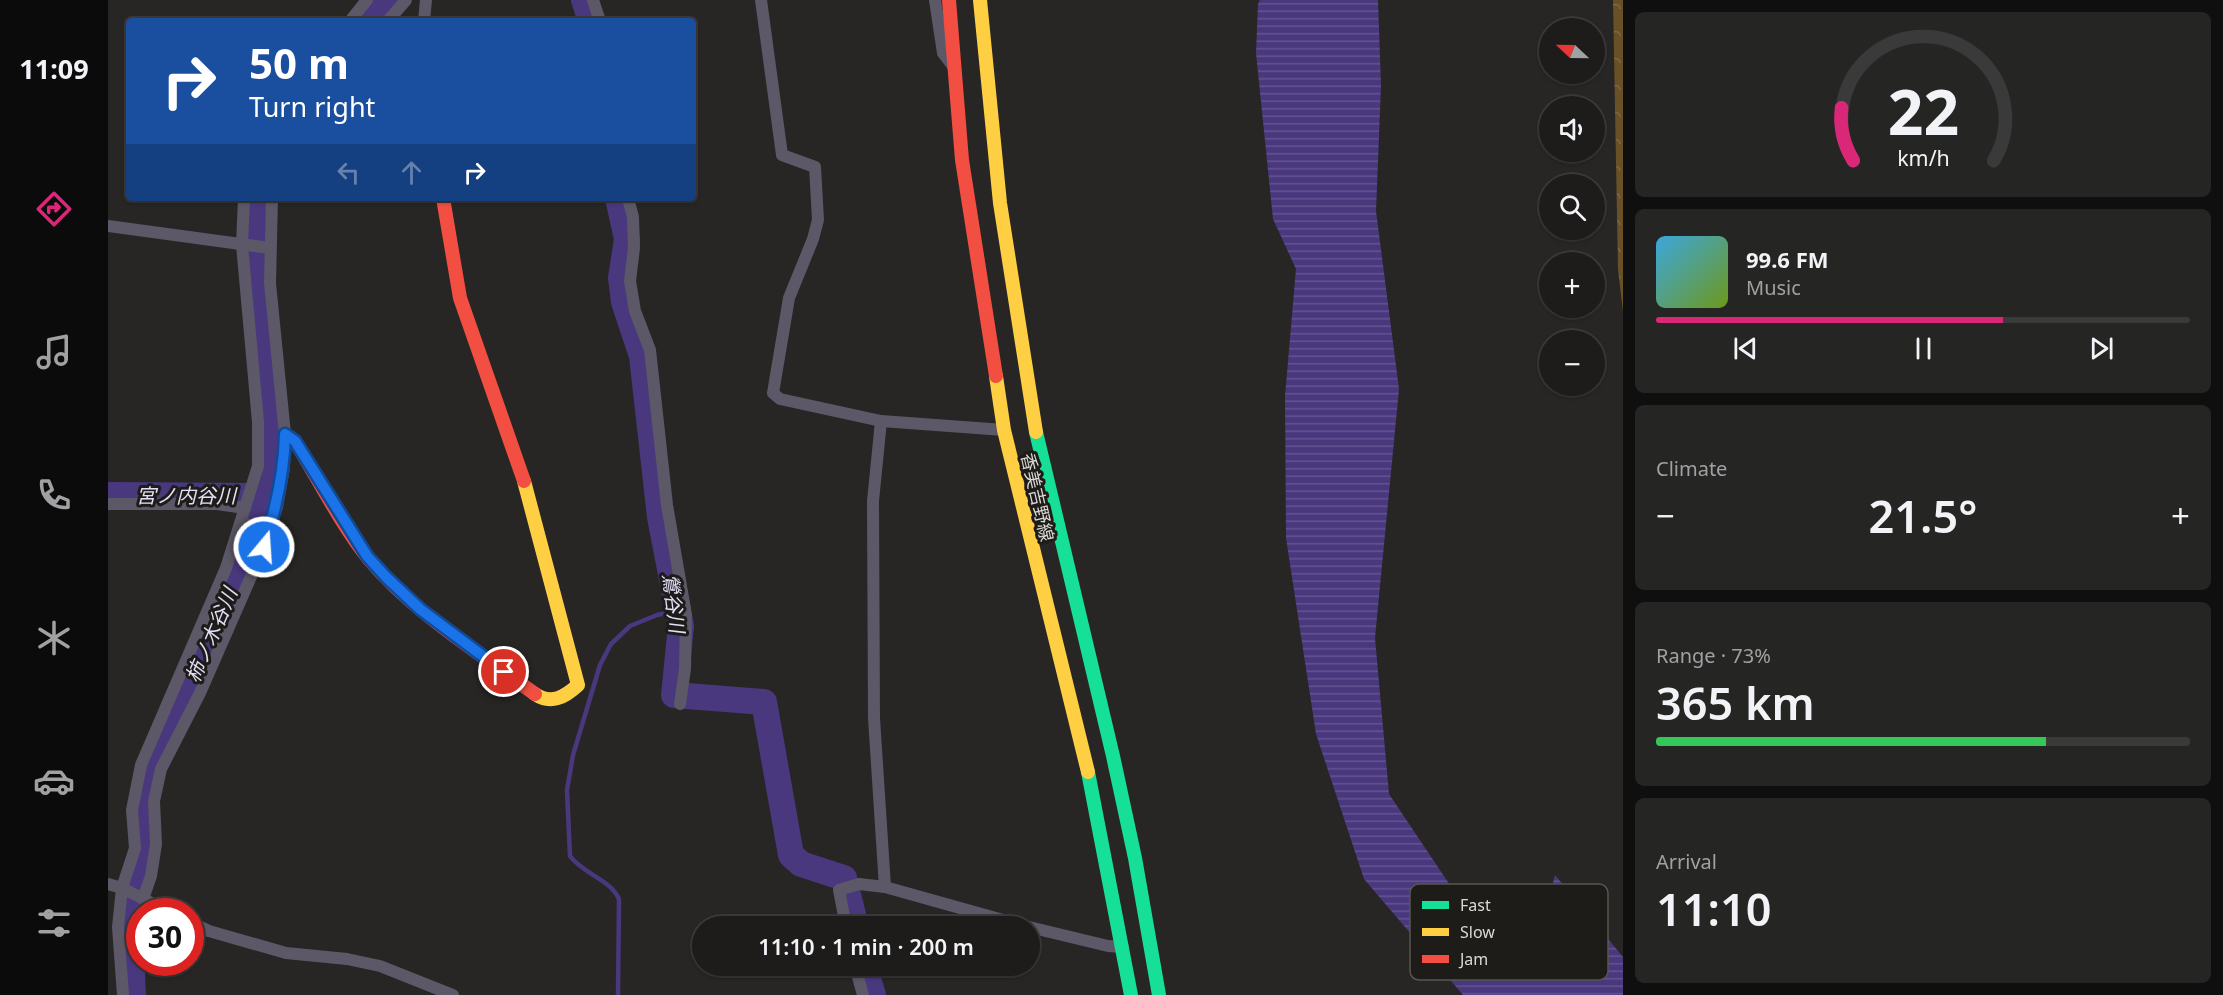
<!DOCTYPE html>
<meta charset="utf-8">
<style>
:root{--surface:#1d1c1b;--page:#252524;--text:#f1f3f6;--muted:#a0a1a3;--line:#3b3a3a;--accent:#db2777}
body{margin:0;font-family:"Noto Sans","Noto Sans JP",sans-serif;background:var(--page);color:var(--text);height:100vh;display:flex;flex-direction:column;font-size:22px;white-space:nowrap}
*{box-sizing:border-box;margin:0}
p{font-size:20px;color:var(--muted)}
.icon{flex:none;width:33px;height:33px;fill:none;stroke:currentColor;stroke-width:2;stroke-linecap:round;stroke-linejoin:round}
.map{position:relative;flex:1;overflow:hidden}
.sheet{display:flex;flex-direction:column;gap:12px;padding:12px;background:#100f0f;width:600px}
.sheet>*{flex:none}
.guide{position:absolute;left:18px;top:18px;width:570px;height:183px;border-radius:6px;box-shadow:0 2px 4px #0004,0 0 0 2px var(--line);background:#1a4fa0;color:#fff;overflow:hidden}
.needle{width:39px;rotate:292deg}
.buttons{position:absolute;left:1431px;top:18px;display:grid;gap:12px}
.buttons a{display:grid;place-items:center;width:66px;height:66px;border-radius:50%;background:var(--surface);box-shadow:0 2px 4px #0004,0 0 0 2px var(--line);font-size:30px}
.speed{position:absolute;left:18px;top:898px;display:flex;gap:12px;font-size:30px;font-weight:700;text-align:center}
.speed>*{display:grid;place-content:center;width:78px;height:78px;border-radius:50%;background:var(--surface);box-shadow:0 2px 4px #0004,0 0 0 2px var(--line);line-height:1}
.speed .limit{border:9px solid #d22;background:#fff;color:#111}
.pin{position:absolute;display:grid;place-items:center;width:51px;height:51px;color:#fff;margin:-26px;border:3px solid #fff;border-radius:50%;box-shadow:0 2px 6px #0007}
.me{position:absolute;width:66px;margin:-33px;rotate:18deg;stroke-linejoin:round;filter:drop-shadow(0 0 4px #0008)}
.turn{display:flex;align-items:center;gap:21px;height:126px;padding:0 24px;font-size:27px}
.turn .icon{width:78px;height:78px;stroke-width:2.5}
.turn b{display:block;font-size:42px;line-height:51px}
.lanes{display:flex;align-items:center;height:57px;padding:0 24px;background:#0003;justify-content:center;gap:30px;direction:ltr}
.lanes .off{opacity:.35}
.big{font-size:45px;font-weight:600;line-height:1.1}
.sheet .tile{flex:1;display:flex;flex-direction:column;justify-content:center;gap:9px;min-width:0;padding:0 21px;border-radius:9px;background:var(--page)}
.sheet .dial{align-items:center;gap:0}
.dial svg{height:156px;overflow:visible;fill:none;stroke:var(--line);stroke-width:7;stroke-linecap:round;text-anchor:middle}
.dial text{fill:var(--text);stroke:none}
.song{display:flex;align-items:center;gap:18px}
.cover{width:72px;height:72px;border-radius:9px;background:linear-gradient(135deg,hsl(200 70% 55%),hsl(80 70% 35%))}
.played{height:6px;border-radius:3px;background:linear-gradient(90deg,var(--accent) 65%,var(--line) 65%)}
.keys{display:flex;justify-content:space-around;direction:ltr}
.heat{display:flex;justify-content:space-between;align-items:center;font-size:33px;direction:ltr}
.charge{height:9px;border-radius:4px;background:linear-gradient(90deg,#34c759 73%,var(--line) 0)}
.trip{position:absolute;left:584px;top:916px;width:348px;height:60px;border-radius:30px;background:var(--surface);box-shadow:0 2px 4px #0004,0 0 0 2px var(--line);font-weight:600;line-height:60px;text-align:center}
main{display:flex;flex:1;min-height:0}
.tab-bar{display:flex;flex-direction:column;width:108px;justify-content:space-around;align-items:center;background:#0c0b0b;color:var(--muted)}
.tab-bar .icon{width:42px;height:42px}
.tab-bar .current{color:var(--accent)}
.tab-bar b{font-size:27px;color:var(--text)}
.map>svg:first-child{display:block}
.forest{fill:url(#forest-crowns)}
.water{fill:url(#water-rules)}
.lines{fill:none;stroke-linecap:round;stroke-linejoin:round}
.stream{stroke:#4a387f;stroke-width:4.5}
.river{stroke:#4a387f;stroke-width:26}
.street{stroke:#5c5867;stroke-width:12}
.fast{stroke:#16e098;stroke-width:14}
.slow{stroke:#ffcf43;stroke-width:14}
.jam{stroke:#f24e42;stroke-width:14}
.route-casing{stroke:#114b97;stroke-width:15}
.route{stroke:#1a73e8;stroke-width:10}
.labels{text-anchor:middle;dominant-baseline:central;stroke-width:6;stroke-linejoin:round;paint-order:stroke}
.street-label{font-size:18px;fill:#dbd9d7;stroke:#1e1c19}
.water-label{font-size:20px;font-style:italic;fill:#e3dff6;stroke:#1e1c19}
.key{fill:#1e1c19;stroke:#575552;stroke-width:1.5}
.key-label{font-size:16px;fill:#dbd9d7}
</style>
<main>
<nav class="tab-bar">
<b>11:09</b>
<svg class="icon current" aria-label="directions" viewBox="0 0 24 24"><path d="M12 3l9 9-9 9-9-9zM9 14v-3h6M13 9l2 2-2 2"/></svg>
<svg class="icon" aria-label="music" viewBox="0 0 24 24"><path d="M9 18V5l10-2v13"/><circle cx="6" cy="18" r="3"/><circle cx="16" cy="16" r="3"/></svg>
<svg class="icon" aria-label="phone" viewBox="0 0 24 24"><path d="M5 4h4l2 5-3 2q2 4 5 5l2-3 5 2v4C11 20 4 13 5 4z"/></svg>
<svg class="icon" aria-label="climate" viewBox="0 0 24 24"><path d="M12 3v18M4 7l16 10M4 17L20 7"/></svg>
<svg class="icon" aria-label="car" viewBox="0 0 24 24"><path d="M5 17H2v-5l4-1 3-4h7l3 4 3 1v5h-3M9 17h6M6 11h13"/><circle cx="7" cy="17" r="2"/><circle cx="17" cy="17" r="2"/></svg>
<svg class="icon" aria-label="filters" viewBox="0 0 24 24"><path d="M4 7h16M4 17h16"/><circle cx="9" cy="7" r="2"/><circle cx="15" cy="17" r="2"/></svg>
</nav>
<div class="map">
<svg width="1515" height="995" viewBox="0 0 1515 995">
<defs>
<pattern id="forest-crowns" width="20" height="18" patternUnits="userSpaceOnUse" patternTransform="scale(1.5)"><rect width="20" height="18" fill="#695026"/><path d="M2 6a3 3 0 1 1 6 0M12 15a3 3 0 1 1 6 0" fill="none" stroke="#7e6945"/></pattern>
<pattern id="water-rules" width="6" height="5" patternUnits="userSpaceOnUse" patternTransform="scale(1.5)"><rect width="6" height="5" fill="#4a387f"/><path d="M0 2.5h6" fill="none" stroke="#645490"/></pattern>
</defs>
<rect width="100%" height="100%" fill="#272624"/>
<polygon class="forest" points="1505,0 1515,0 1515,312 1510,269"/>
<polygon class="water" points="1152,0 1270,0 1273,86 1268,211 1291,389 1267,638 1281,794 1360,912 1419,977 1447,875 1515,957 1515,995 1355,995 1256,879 1208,734 1178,538 1177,396 1188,269 1165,219 1148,53 1150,4"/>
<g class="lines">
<path class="stream" d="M510,995l1,-96c-9,-20 -36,-25 -49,-43l-3,-66 6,-35 27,-90 11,-21 19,-18 27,-11 21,-4"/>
<g class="river">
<polyline points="476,0 483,21"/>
<polyline points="260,21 279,0"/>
<polyline points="510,198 519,239 513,278 516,302 534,356 552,517 573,626 566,695 656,702 683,855 693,864 736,878 748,927"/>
<polyline points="0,495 156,496"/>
<polyline points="756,966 765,995"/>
<polyline points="25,995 22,930 23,905 38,846 34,800 41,767 93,662 141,545 166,452 163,377 151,274 153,198"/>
</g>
<g class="street">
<polyline points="485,0 492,21"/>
<polyline points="653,0 674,155 707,167 710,220 705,239 681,298 665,393 672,399 773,421 896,430"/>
<polyline points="827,0 835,53 845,66"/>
<polyline points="242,21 259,0"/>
<polyline points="280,21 298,0"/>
<polyline points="316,21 318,0"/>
<polyline points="520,198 525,217 526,248 522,281 527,311 542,350 559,505 578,615 577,669 572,704"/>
<polyline points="0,226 162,248"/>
<polyline points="773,421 765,501 766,718 777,887"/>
<polyline points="0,504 109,504 137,508"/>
<polyline points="134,522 160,533"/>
<polyline points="0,884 14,888 61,912"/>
<polyline points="35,899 43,876 48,844 46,801 53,769 92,693 156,547 169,507 176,468 177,434 162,283 164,198"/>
<polyline points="82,922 101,931 178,953 239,959 272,966 345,995"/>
<polyline points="738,927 731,890 751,884 777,887 920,927"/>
<polyline points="921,927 1000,946 1015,947"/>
<polyline points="747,966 755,995"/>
<polyline points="15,995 10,927 14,888 27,848 24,810 33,765 118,568 150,466 150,422 134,245 136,198"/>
</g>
<g class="fast">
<polyline points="928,432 1005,756 1027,858 1051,995"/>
<polyline points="980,772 1023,995"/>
</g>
<g class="slow">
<polyline points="872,0 892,203 928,432"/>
<polyline points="888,376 896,430 980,772"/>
<path d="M416,481l54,204c-13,12 -27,20 -43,9"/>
</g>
<g class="jam">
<polyline points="841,0 854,160 888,376"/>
<polyline points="335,198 352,298 416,481"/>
<path d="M177,434l10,7c22,36 47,85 73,117 46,55 110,94 167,136"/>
</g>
</g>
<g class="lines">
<g class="route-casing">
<path id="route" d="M156,547c12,-38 20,-73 21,-113l10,7 72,115 19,21 34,32 84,63"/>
</g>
<use href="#route" class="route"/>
</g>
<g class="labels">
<g class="street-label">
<text transform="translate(930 497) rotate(77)">香美吉野線</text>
</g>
<g class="water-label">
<text x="78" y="495">宮ノ内谷川</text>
<text transform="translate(566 603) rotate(83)">鶯谷川</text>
<text transform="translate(103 635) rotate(-67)">柿ノ木谷川</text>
</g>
</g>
<rect x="1302" y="884" width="198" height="96" rx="9" class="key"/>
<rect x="1314" y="901" width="27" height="8" fill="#16e098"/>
<rect x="1314" y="928" width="27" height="8" fill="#ffcf43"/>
<rect x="1314" y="955" width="27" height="8" fill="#f24e42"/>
<g class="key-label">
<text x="1352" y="911">Fast</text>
<text x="1352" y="938">Slow</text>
<text x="1352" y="965">Jam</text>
</g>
</svg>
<div class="buttons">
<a><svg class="needle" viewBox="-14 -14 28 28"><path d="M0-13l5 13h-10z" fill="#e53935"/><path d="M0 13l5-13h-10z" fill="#a0a1a3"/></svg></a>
<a><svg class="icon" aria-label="sound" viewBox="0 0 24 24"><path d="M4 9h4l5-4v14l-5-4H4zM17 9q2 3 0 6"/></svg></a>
<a><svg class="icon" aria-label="search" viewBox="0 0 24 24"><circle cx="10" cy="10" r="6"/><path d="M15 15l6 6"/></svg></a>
<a>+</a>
<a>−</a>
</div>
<div class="speed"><div class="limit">30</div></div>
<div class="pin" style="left:396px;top:672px;background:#d93025"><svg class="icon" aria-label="arrive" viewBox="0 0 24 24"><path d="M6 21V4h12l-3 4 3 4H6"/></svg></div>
<svg class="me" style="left:156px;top:547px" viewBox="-20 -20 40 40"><circle r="17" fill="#1a73e8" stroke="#fff" stroke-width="3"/><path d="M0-11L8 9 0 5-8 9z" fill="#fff"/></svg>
<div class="trip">11:10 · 1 min · 200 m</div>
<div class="guide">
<div class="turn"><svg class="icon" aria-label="right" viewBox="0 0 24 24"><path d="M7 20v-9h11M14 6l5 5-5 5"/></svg><div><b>50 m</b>Turn right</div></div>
<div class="lanes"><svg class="icon off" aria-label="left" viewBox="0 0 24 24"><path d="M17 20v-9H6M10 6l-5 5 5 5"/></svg><svg class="icon off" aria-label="ahead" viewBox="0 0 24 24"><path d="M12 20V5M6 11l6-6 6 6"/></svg><svg class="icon" aria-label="right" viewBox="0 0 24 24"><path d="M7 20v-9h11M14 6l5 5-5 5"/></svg></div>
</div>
</div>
<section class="sheet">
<div class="tile dial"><svg viewBox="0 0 100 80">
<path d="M14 69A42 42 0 1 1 86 69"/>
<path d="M14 69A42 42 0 0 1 8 42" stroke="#db2777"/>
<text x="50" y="56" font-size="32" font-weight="700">22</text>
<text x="50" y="72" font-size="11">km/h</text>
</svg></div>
<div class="tile">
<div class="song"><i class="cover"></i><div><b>99.6 FM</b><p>Music</p></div></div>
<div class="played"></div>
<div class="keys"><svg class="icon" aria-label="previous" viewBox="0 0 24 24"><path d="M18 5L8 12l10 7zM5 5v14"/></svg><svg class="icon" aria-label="pause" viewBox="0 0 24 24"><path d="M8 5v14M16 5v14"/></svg><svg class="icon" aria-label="next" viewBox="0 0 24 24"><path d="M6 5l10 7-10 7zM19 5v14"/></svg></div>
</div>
<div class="tile"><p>Climate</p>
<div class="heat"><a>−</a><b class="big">21.5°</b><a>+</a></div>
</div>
<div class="tile"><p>Range · 73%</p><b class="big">365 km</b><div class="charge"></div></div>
<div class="tile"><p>Arrival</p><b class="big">11:10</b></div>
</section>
</main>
